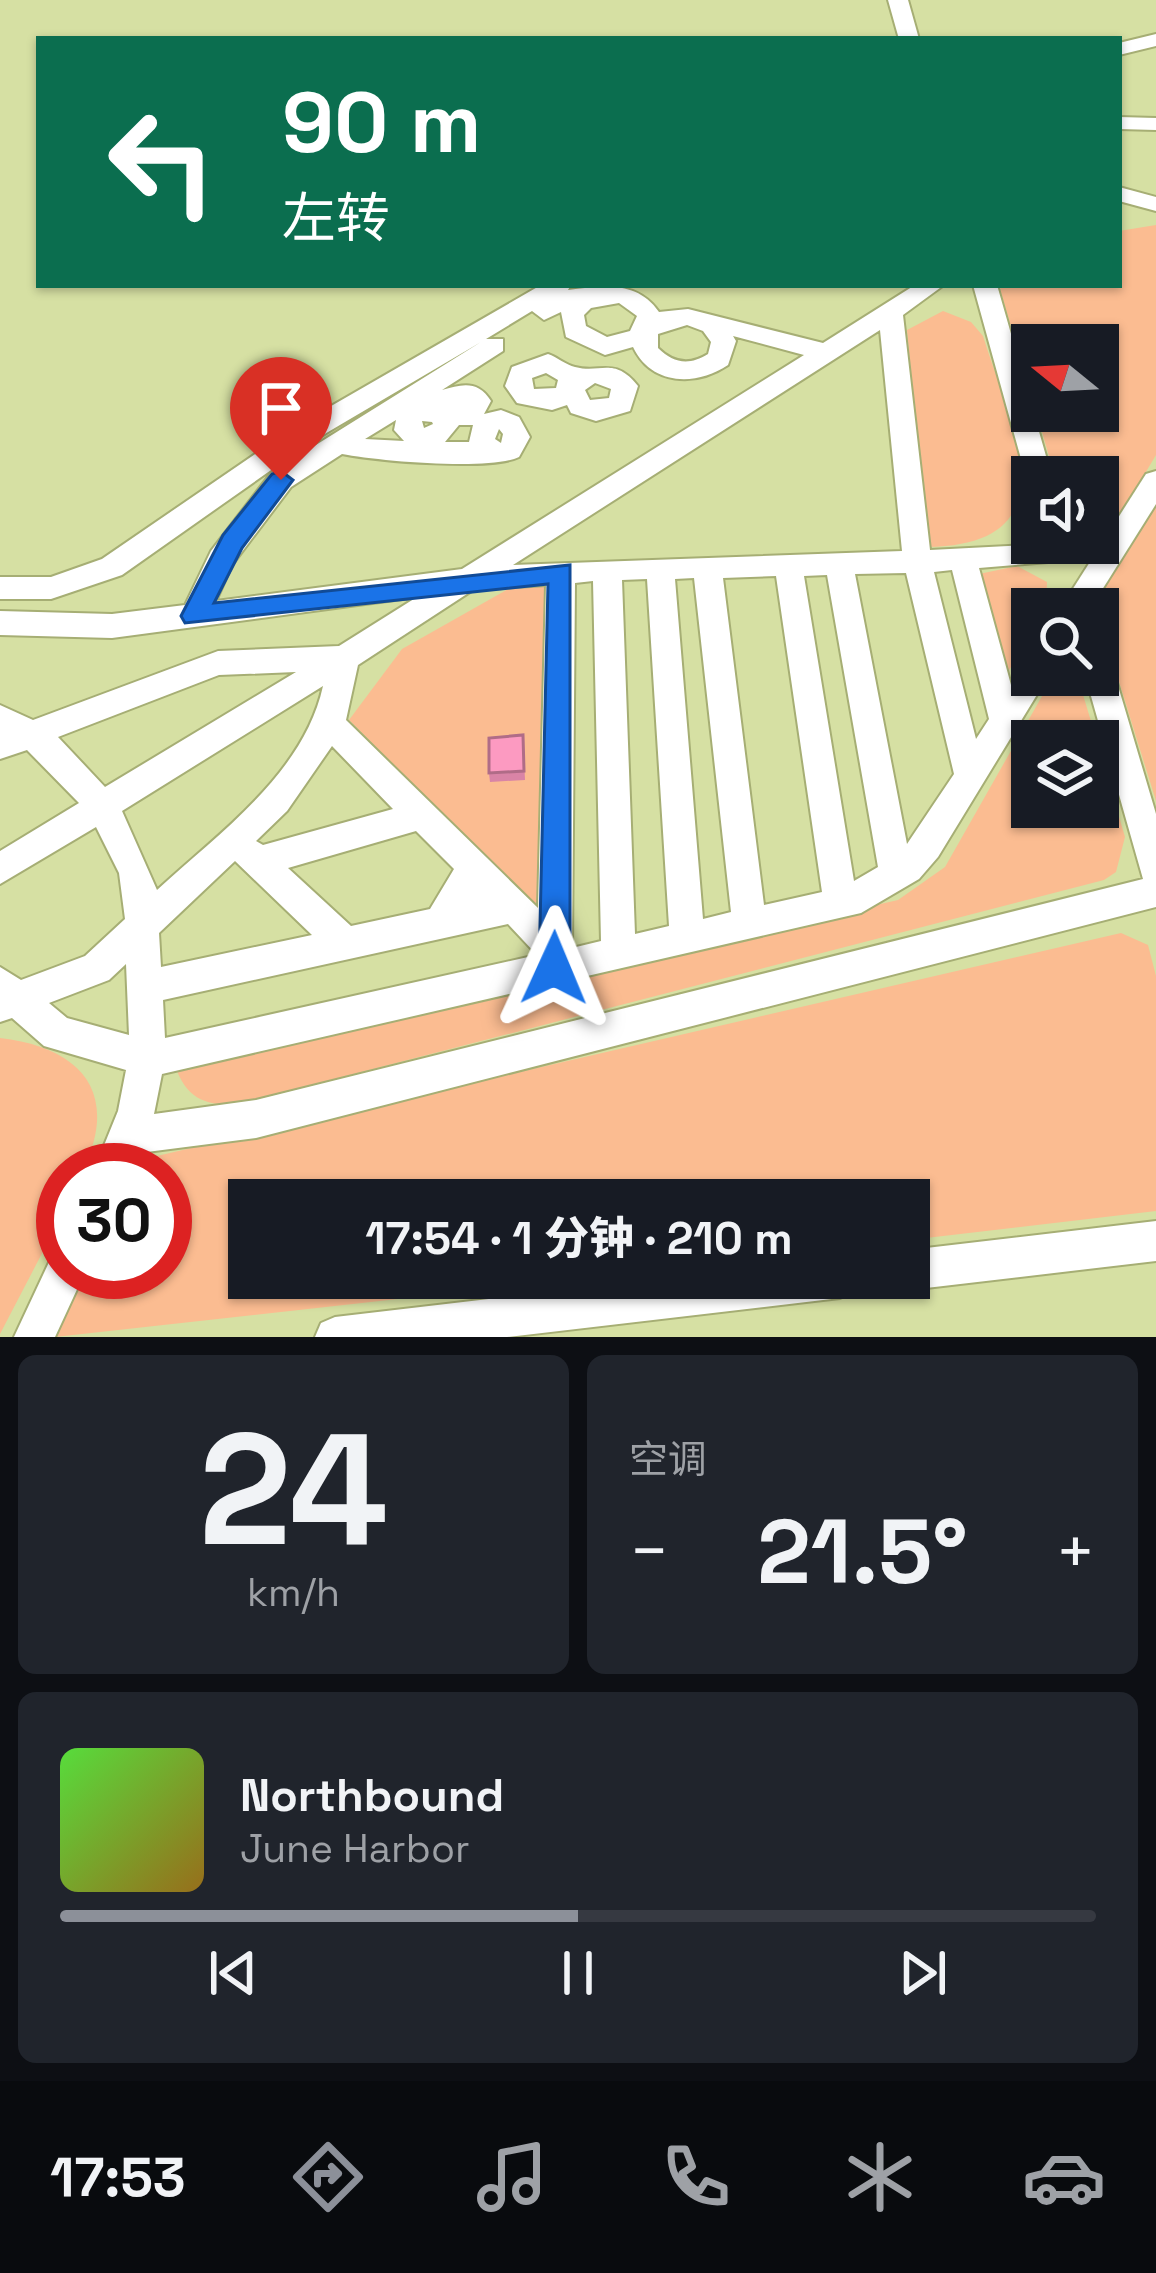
<!DOCTYPE html>
<html lang="zh">
<meta charset="utf-8">
<style>
:root{--surface:#171b24;--page:#20242c;--text:#f1f3f6;--muted:#9ea1a6;--line:#363941;--accent:#8c9099}
body{margin:0;font-family:"Space Grotesk","Noto Sans SC",sans-serif;background:var(--page);color:var(--text);height:100vh;display:flex;flex-direction:column;font-size:45px;white-space:nowrap}
*{box-sizing:border-box;margin:0}
p{font-size:39px;color:var(--muted)}
.icon{flex:none;width:66px;height:66px;fill:none;stroke:currentColor;stroke-width:2;stroke-linecap:round;stroke-linejoin:round}
.map{position:relative;height:1337px;overflow:hidden}
.sheet{display:flex;flex-direction:column;gap:18px;padding:18px;background:#0d0f14;flex:1}
.sheet>*{flex:none}
.guide{position:absolute;left:36px;top:36px;width:1086px;height:252px;border-radius:0px;box-shadow:0 3px 9px #0004;background:#0b6e4f;color:#fff;overflow:hidden}
.needle{width:78px;rotate:288deg}
.buttons{position:absolute;left:1011px;top:324px;display:grid;gap:24px}
.buttons a{display:grid;place-items:center;width:108px;height:108px;border-radius:0px;background:var(--surface);box-shadow:0 3px 9px #0004;font-size:60px}
.speed{position:absolute;left:36px;top:1143px;display:flex;gap:24px;font-size:60px;font-weight:700;text-align:center}
.speed>*{display:grid;place-content:center;width:156px;height:156px;border-radius:50%;background:var(--surface);box-shadow:0 3px 9px #0004;line-height:1}
.speed .limit{border:18px solid #d22;background:#fff;color:#111}
.pin{position:absolute;display:grid;place-items:center;width:102px;height:102px;color:#fff;margin:-123px -51px;border-radius:50% 50% 50% 0;rotate:-45deg;box-shadow:0 0 12px #0007}
.pin .icon{rotate:45deg}
.me{position:absolute;width:132px;margin:-66px;rotate:1deg;stroke-linejoin:round;filter:drop-shadow(0 0 9px #0008)}
.turn{display:flex;align-items:center;gap:42px;height:252px;padding:0 48px;font-size:54px}
.turn .icon{width:156px;height:156px;stroke-width:2.5}
.turn b{display:block;font-size:84px;line-height:102px}
.big{font-size:90px;font-weight:800;line-height:1.1}
.sheet .tile{flex:1;display:flex;flex-direction:column;justify-content:center;gap:18px;min-width:0;padding:0 42px;border-radius:18px;background:var(--page)}
.sheet .dial{align-items:center;gap:0}
.dial b{font-size:156px;line-height:1}
.song{display:flex;align-items:center;gap:36px}
.cover{width:144px;height:144px;border-radius:18px;background:linear-gradient(135deg,hsl(110 70% 55%),hsl(40 70% 35%))}
.played{height:12px;border-radius:6px;background:linear-gradient(90deg,var(--accent) 50%,var(--line) 50%)}
.keys{display:flex;justify-content:space-around;direction:ltr}
.heat{display:flex;justify-content:space-between;align-items:center;font-size:66px;direction:ltr}
.sheet .tiles{flex:1;display:grid;gap:18px;grid-template-columns:1fr 1fr}
.tile:last-child{grid-column:span 2}
.trip{position:absolute;left:228px;top:1179px;width:702px;height:120px;border-radius:0px;background:var(--surface);box-shadow:0 3px 9px #0004;font-weight:800;line-height:120px;text-align:center}
.dock{display:flex;height:192px;justify-content:space-around;align-items:center;background:#090b0e;color:var(--muted)}
.dock .icon{width:84px;height:84px}
.dock .selected{color:var(--accent)}
.dock b{font-size:54px;color:var(--text)}
.map>svg:first-child{display:block}
.green{fill:#fbbc91}
.lines{fill:none;stroke-linecap:round;stroke-linejoin:round}
.minor-casing{stroke:#a6ae74;stroke-width:4}
.minor{fill:#fff;fill-rule:evenodd}
.wall{fill:#d984a6}
.building{fill:#fc9ac1;stroke:#b06c87;stroke-width:3}
.route{fill:#1a73e8;stroke:#114b97;stroke-width:3}
</style>
<div class="map">
<svg width="1156" height="1337" viewBox="0 0 1156 1337">
<rect width="100%" height="100%" fill="#d6e0a3"/>
<g class="green">
<polygon points="1156,225 1156,455 1119,517 1098,528 1098,477 1055,477 1036,411 1098,411 1098,345 1032,345 1032,398 1000,289 1003,285 1119,285 1119,231"/>
<path d="M943,311l28,11 12,14c27,88 93,209 -56,211l-20,-217z"/>
<polygon points="1156,502 1156,801 1094,601"/>
<polygon points="1017,566 1047,582 1046,609 1032,609 1032,632 1005,677 979,574"/>
<polygon points="548,586 542,913 349,720 402,649 510,588"/>
<path d="M1054,675h23l20,66h-65v66h66v-62l27,92 -9,35 -12,8 -870,225c-31,0 -48,-8 -59,-39l723,-166 47,-33z"/>
<polygon points="1121,933 1148,945 1156,976 1156,1211 909,1240 909,1200 249,1200 249,1278 587,1278 55,1337 87,1272 165,1272 165,1170 138,1170 144,1159"/>
<path d="M0,1038c79,9 121,53 83,132h-20v43l-63,121z"/>
</g>
<g class="lines">
<g class="minor-casing">
<g id="minor">
<polygon points="888,0 908,0 919,39 899,39"/>
<polygon points="1156,34 1156,46 1119,55 1119,43"/>
<polygon points="1119,117 1156,118 1156,130 1119,129"/>
<polygon points="1119,187 1156,197 1156,211 1119,201"/>
<path d="M541,285h30l-3,5c35,-4 69,-10 91,22l29,-3 135,34 92,-58h29l-41,30 27,235 140,-7 4,7 -4,8 -10,3 -81,7 32,117 12,-19 9,-3v12h17l-111,182 -19,22 -58,34 -699,161 -8,40 102,-14 887,-221 -58,-204h13v-18l11,3 4,9 43,145v93l-900,231 -117,15 -7,17h-38l24,-59 8,-41 -82,-24 -32,-28 -12,4v-55l21,13 64,-24 40,-37 -6,-46 -23,-46 -96,57v-33l79,-48 -52,-53 -27,9v-54l33,15 185,-69 121,-5 78,-49 -305,41 -112,-3v-24l112,3 73,-9 26,-54 60,-78 210,-131 -170,100 -189,133 -71,24h-51v-22h51l51,-18 191,-131zM619,303l18,13 -7,15 -23,6 -21,-11 -2,-11 7,-7zM532,311l12,9 17,-8 5,25 39,18 28,-8c18,38 62,40 95,18l8,-24 -3,-5 71,19 -342,214 -246,32 16,-36 59,-78 51,-33c36,7 148,17 177,3l11,-20 -11,-20 -18,-7 -17,4 7,-13c-13,-21 -29,-17 -49,-11l61,-39v-12h-17zM687,325l16,6 8,11 -3,12c-19,12 -35,9 -50,-6v-14zM880,330l22,221 -389,14zM396,420l-2,10 10,11 -39,-2zM422,421l10,1 1,2 -9,4zM459,425h14l-4,17h-24zM499,429l4,5 -2,9 -6,-4zM952,570l37,149 -13,20 -42,-167zM906,573l48,201 -47,70 -52,-270zM827,575l51,292 -24,14 -50,-305zM776,576l46,316 -58,13 -41,-327zM694,578l37,334 -28,7 -28,-340zM647,579l22,347 -34,8 -13,-354zM593,581l8,360 -29,7 3,-365zM546,585l-8,323 -192,-188 12,-55 115,-75zM296,672l-191,115 -47,-50 161,-62zM323,686c-19,87 -103,146 -166,204l-35,-79zM332,746l61,63 -130,36 -7,-4 31,-30zM416,831l38,38 -24,40 -79,17 -63,-58zM235,861l77,74 -151,32 -2,-34zM508,924l29,31 -372,83 -2,-38zM126,964l3,71 -62,-17 -18,-15 60,-23z"/>
<polygon points="973,285 997,285 1052,477 1032,477 1032,485 1026,477"/>
<path d="M548,354c9,3 18,11 27,13 26,7 39,-11 63,19l-8,25 -34,10 -25,-8 -4,-8 -15,5 -35,-7 -12,-17 7,-19zM546,373l12,7 -2,8 -22,1 -2,-11zM595,383l16,6 -2,9 -19,2 -5,-10z"/>
<polygon points="1156,471 1156,504 1090,609 1060,609 1146,474"/>
<polygon points="1156,1221 1156,1261 909,1290 893,1278 909,1278 909,1250"/>
<polygon points="63,1253 63,1272 85,1272 55,1337 14,1337 51,1258"/>
<polygon points="669,1278 860,1278 854,1292 840,1298 507,1337 315,1337 321,1323 335,1317"/>
</g>
</g>
<use href="#minor" class="minor"/>
</g>
<polygon class="wall" points="523,735 525,780 490,782 489,773"/>
<polygon class="building" points="523,735 524,771 489,773 489,738"/>
<polygon class="route" points="281,471 293,480 242,548 214,603 570,565 570,968 566,979 554,984 543,979 539,968 548,584 185,623 181,616 223,535 272,474"/>
</svg>
<div class="buttons">
<a><svg class="needle" viewBox="-14 -14 28 28"><path d="M0-13l5 13h-10z" fill="#e53935"/><path d="M0 13l5-13h-10z" fill="#9ea1a6"/></svg></a>
<a><svg class="icon" aria-label="sound" viewBox="0 0 24 24"><path d="M4 9h4l5-4v14l-5-4H4zM17 9q2 3 0 6"/></svg></a>
<a><svg class="icon" aria-label="search" viewBox="0 0 24 24"><circle cx="10" cy="10" r="6"/><path d="M15 15l6 6"/></svg></a>
<a><svg class="icon" aria-label="layers" viewBox="0 0 24 24"><path d="M12 4l9 5-9 5-9-5zM3 14l9 5 9-5"/></svg></a>
</div>
<div class="speed"><div class="limit">30</div></div>
<div class="pin" style="left:281px;top:480px;background:#d93025"><svg class="icon" aria-label="arrive" viewBox="0 0 24 24"><path d="M6 21V4h12l-3 4 3 4H6"/></svg></div>
<svg class="me" style="left:554px;top:968px" viewBox="-20 -20 40 40"><path d="M0-17L14 15 0 8-14 15z" fill="#1a73e8" stroke="#fff" stroke-width="4"/></svg>
<div class="trip">17:54 · 1 分钟 · 210 m</div>
<div class="guide">
<div class="turn"><svg class="icon" aria-label="left" viewBox="0 0 24 24"><path d="M17 20v-9H6M10 6l-5 5 5 5"/></svg><div><b>90 m</b>左转</div></div>
</div>
</div>
<section class="sheet">
<div class="tiles">
<div class="tile dial"><b>24</b><p>km/h</p></div>
<div class="tile"><p>空调</p>
<div class="heat"><a>−</a><b class="big">21.5°</b><a>+</a></div>
</div>
<div class="tile">
<div class="song"><i class="cover"></i><div><b>Northbound</b><p>June Harbor</p></div></div>
<div class="played"></div>
<div class="keys"><svg class="icon" aria-label="previous" viewBox="0 0 24 24"><path d="M18 5L8 12l10 7zM5 5v14"/></svg><svg class="icon" aria-label="pause" viewBox="0 0 24 24"><path d="M8 5v14M16 5v14"/></svg><svg class="icon" aria-label="next" viewBox="0 0 24 24"><path d="M6 5l10 7-10 7zM19 5v14"/></svg></div>
</div>
</div>
</section>
<nav class="dock">
<b>17:53</b>
<svg class="icon selected" aria-label="directions" viewBox="0 0 24 24"><path d="M12 3l9 9-9 9-9-9zM9 14v-3h6M13 9l2 2-2 2"/></svg>
<svg class="icon" aria-label="music" viewBox="0 0 24 24"><path d="M9 18V5l10-2v13"/><circle cx="6" cy="18" r="3"/><circle cx="16" cy="16" r="3"/></svg>
<svg class="icon" aria-label="phone" viewBox="0 0 24 24"><path d="M5 4h4l2 5-3 2q2 4 5 5l2-3 5 2v4C11 20 4 13 5 4z"/></svg>
<svg class="icon" aria-label="climate" viewBox="0 0 24 24"><path d="M12 3v18M4 7l16 10M4 17L20 7"/></svg>
<svg class="icon" aria-label="car" viewBox="0 0 24 24"><path d="M5 17H2v-5l4-1 3-4h7l3 4 3 1v5h-3M9 17h6M6 11h13"/><circle cx="7" cy="17" r="2"/><circle cx="17" cy="17" r="2"/></svg>
</nav>
